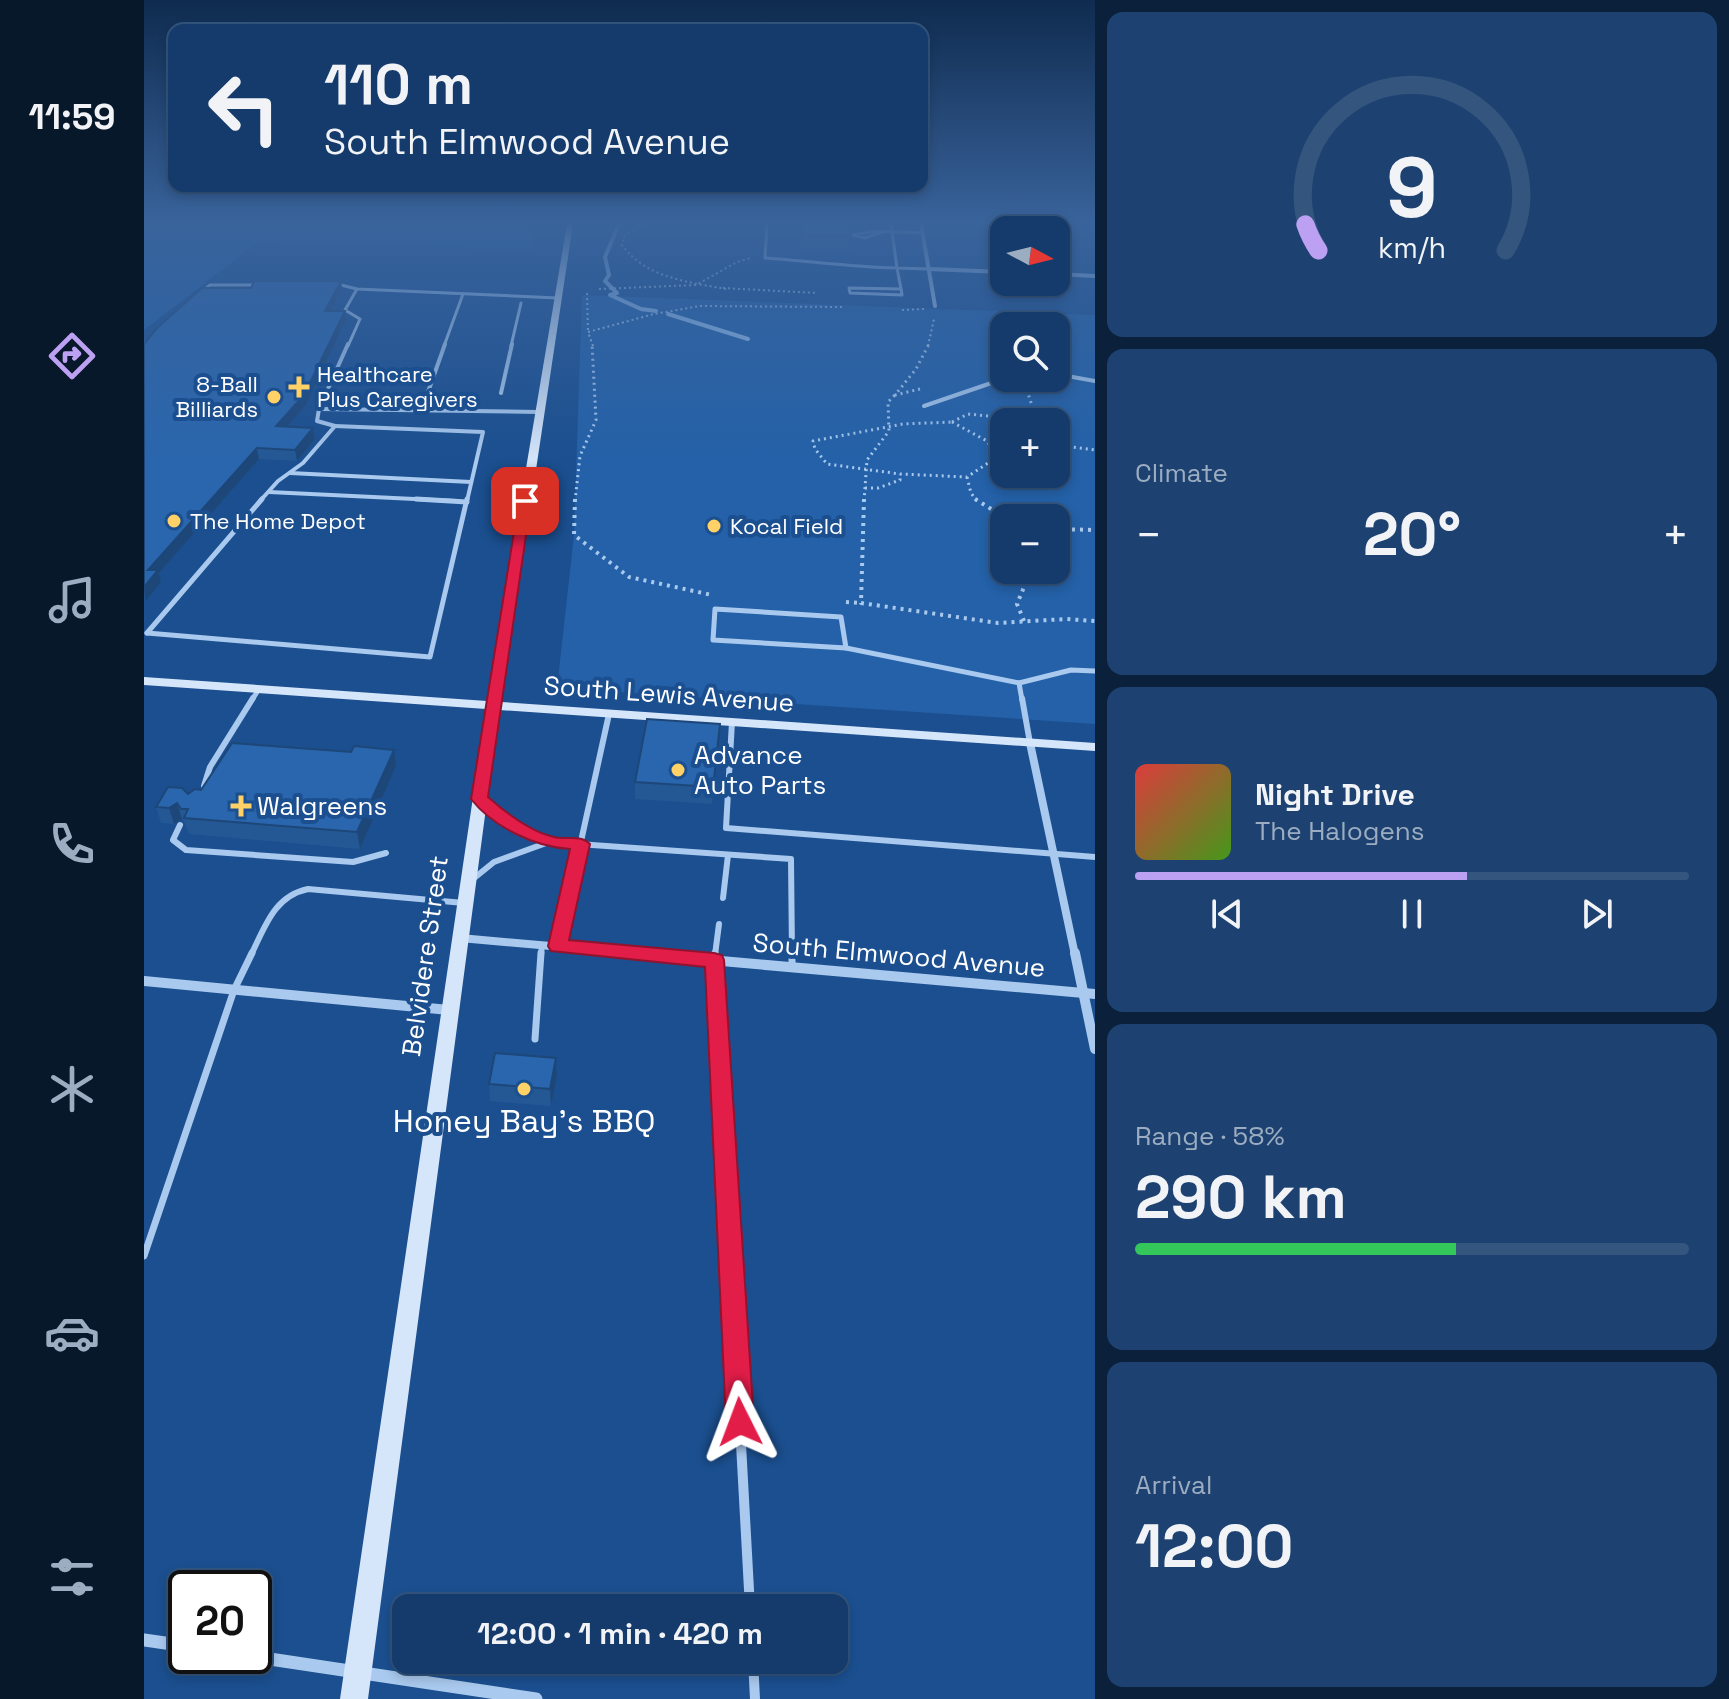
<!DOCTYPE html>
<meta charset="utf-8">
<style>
:root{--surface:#143b6b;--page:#1d4271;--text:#f1f3f6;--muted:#9dadc1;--line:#33557e;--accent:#bca0f2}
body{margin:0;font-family:"Space Grotesk",sans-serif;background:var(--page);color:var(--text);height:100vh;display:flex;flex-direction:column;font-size:30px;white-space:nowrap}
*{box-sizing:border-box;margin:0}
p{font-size:26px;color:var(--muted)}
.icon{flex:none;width:44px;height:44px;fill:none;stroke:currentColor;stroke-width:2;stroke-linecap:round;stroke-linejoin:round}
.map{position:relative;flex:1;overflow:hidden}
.drawer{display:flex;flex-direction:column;gap:12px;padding:12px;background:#0b203b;width:634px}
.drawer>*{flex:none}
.top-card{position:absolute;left:24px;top:24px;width:760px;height:168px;border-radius:16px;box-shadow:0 4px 12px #0003,0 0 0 2px var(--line);background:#143b6b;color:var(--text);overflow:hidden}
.needle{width:52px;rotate:97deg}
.controls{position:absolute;left:846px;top:216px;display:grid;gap:16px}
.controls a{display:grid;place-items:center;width:80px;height:80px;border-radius:16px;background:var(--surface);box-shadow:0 4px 12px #0003,0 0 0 2px var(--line);font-size:40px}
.speed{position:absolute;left:24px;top:1570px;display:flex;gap:16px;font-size:40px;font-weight:700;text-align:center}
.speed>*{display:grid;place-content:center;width:104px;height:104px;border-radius:50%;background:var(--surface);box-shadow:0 4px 12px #0003,0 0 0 2px var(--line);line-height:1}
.speed .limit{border:4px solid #111;border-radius:12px;background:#fff;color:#111}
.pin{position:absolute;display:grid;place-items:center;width:68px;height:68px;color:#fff;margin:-34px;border-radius:16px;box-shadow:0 4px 12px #0006}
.me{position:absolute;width:88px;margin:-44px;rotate:357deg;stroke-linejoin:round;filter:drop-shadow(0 0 6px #0008)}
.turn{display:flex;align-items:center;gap:28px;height:168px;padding:0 24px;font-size:36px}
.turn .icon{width:104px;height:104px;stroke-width:2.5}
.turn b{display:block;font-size:56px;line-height:68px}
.big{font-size:60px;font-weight:800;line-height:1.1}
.drawer .widget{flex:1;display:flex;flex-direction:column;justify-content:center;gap:12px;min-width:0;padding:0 28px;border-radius:16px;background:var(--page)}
.drawer .dial{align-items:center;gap:0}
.dial svg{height:208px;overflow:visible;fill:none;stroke:var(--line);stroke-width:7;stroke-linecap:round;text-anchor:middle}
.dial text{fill:var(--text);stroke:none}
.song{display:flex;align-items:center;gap:24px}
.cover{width:96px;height:96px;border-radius:12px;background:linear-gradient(135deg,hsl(0 70% 55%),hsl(100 70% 35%))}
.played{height:8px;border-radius:4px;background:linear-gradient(90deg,var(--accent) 60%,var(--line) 60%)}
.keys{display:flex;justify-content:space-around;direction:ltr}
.heat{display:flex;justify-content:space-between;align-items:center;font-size:44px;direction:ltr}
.charge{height:12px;border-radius:6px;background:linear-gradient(90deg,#34c759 58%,var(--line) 0)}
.trip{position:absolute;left:248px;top:1594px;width:456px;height:80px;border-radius:16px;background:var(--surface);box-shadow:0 4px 12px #0003,0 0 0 2px var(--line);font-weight:800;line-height:80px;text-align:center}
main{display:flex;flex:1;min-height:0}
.dock{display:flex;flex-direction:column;width:144px;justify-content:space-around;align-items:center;background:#08182b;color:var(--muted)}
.dock .icon{width:56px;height:56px}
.dock .current{color:var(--accent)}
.dock b{font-size:36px;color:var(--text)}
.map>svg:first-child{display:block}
.green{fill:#2461a8;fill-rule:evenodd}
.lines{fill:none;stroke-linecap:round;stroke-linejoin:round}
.stream{stroke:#9cc4f0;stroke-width:4}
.path-far2{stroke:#a9c9ee;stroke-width:2;stroke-dasharray:2 3;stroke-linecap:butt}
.path-far1{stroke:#a9c9ee;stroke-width:3;stroke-dasharray:2 4;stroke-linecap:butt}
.path{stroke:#a9c9ee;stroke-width:4;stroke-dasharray:3 5;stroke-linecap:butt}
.service-far5{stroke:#a9c9ee;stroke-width:3}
.service-far4{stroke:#a9c9ee;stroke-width:4}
.service-far3{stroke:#a9c9ee;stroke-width:5}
.service-far2{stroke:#a9c9ee;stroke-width:6}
.service-far1{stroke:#a9c9ee;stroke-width:7}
.service{stroke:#a9c9ee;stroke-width:10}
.minor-far3{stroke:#a9c9ee;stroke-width:4}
.minor-far2{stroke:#a9c9ee;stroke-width:8}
.minor-far1{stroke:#a9c9ee;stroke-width:10}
.minor{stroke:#a9c9ee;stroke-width:13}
.secondary{fill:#d6e6fa;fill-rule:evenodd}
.wall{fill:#245895}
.shaded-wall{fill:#1d4779}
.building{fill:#2a66ad;stroke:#1d4779;stroke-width:2}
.route{fill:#e11d48;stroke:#92132f;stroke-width:2}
.poi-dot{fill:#ffd166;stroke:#1b4f8f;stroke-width:3}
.labels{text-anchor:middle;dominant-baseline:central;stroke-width:8;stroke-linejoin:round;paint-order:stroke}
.far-poi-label{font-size:22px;fill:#fff;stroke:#1b4f8f;text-anchor:start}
.street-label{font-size:26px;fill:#fff;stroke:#1b4f8f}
.poi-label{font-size:26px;fill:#fff;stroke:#1b4f8f;text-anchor:start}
.near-poi-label{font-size:32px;fill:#fff;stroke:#1b4f8f}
</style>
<main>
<nav class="dock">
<b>11:59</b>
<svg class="icon current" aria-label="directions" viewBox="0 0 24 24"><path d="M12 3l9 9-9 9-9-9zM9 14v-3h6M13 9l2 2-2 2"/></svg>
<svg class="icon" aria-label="music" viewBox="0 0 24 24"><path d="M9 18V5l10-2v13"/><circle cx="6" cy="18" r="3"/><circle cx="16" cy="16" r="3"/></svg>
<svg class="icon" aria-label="phone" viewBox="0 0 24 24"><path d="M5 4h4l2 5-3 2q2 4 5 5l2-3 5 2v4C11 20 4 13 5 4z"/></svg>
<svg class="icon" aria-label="climate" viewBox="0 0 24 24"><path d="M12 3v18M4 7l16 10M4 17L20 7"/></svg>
<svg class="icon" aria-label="car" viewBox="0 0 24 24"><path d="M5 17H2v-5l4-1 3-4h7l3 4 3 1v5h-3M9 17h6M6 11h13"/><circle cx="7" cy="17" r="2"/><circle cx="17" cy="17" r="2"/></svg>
<svg class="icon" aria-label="filters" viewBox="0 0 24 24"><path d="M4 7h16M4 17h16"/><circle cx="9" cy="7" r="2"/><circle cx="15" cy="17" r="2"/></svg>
</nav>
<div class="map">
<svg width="951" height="1699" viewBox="0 0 951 1699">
<rect width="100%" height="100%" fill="#1b4f8f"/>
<g class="green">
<polygon points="0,224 387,224 388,250 114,242 0,330"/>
<path d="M438,295l513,20v409l-538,-36 17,-153zM860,326h52v52h-52zM860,422h52v52h-52zM860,518h52v52h-52z"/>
</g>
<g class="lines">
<g class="stream">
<polyline points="475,224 461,257 465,275 461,281 473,293 466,295 497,309 512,311"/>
<polyline points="524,314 604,339"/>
</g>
<g class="path-far2">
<path d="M498,224l-17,11 -3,10c24,33 66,37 104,44"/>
<polyline points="579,288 674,293"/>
<polyline points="455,289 552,285 593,262 607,258"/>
<polyline points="443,293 444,332"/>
<polyline points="758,310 780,309"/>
<polyline points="449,346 444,332 510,314 556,306 700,307"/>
<polyline points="784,346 790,319"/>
</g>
<g class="path-far1">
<polyline points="881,384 893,421"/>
<polyline points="776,389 751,395 772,369 785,344"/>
<polygon points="808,422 843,441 849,450 847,461 823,477 756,474 683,464 671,449 669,441 759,424"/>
<polyline points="808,422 824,414 904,422"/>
<polyline points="912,422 918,423"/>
<polyline points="912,441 924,440"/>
<polyline points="912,445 951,450"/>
<polyline points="847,461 860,459"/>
<polyline points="823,477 827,493 833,501"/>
<polyline points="721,488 734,488 756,480 756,474"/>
<polyline points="431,501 436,456 452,420 448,344"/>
<polyline points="720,501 723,460 745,431 744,402 751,395"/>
</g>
<g class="path">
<polyline points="431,499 430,535 485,577 568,595"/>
<polyline points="720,499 717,603 854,623 922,619 951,621"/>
<polyline points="831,499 862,518"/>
<polyline points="912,529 951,530"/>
<polyline points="702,602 717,603"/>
<polyline points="880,621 873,604 887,570"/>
</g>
<g class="service-far5">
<path d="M623,224l-2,34c44,3 88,9 132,10l4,21"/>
<polyline points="747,224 753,268 785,269"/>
<polyline points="738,232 721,238 709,235 731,231 779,233"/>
<polyline points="193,284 213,289 414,298"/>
<polygon points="705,288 757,289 758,295 706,293"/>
<polyline points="59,291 66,285 113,285"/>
<polyline points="204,346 216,319 201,310 213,289"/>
<polyline points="300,346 319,294"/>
<polyline points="367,346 377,303"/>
</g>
<g class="service-far4">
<polyline points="912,374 951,381"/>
<polyline points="357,393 368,344"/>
<polyline points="780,406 862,378"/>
<polyline points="175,409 395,412"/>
<polyline points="278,409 301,344"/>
<polyline points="191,426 339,432 323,501"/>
<polyline points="146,473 327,482"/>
<polyline points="125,492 312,501"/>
<polyline points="116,501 134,481 159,463 191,426 173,421 175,409 204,344"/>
</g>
<g class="service-far3">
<polyline points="272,499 323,502"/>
<polygon points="571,609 697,617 702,648 569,640"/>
<polyline points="3,633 286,657 323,499"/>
<polyline points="3,633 118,499"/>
<polyline points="702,648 875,683 878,700"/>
<polyline points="875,683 927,670 951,671"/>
<polyline points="108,700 115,689"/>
</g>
<g class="service-far2">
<polyline points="878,698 886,743"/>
<polyline points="588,722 582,828 951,857"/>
<polyline points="60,786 66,767 109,698"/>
<polyline points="337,800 355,816 405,842"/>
<polyline points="36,825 29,840 42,850 209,862 242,853"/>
<polyline points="329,879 350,862 405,842 647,859 648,955"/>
<polyline points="579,898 584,855"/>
<polyline points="414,946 465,714"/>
<path d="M107,955c14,-28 23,-59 57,-66l156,14"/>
<polyline points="397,955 398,945"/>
<polyline points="571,955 575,924"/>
</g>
<g class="service-far1">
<polyline points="571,953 588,1282"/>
<polyline points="648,953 648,967"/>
<polyline points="391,1039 397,953"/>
<polyline points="0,1256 90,990 108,953"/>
</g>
<g class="service">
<polyline points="588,1280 606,1608"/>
<polyline points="609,1660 611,1699"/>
</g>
<g class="minor-far3">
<polyline points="777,224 791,306"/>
<polyline points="785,269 860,272"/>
<polyline points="912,274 951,276"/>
</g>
<g class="minor-far2">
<polyline points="886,743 931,955"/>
<polyline points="316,938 509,955"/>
</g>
<g class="minor-far1">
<polyline points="486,953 951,994"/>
<polyline points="931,953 951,1049"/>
<polyline points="0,981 305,1010"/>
</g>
<g class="minor">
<polyline points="0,1640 42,1646"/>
<polyline points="106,1656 392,1699"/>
</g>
<polygon class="secondary" points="423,224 429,224 357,702 951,743 951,751 355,710 224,1699 196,1699 342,709 0,685 0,677 343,701"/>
</g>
<g class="wall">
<polygon points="659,224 706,236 705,250 656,249"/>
<polygon points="197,281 198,289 187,311 202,320 162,405 143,427 169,428 171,439 153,461 115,459 15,573 17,582 0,602 0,344 107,288"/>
<polygon points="575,741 568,804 491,799 491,782"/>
<polygon points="252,766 216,849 45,834 42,825 38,819 30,824 17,823 12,807 57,790"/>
<polygon points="412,1058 413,1076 407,1106 346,1101 345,1084"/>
</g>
<g class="shaded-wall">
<polygon points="197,281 198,289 182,320 181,311"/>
<polygon points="201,311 202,320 162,405 134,437 132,426"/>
<polygon points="169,428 171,439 153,461 151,450"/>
<polygon points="113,448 115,459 15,573 17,582 1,602 0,587 4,570"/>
<polygon points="576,724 575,741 568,804 569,787"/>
<polygon points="250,750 252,766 216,849 213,832"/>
<polygon points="33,803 38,819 30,824 25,808"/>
<polygon points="412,1058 413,1076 407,1106 406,1089"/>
</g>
<g class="building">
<polygon points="659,224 705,224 706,236 658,236"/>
<polygon points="110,281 197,281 181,311 201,311 160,395 132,426 169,428 151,450 113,448 4,570 14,570 0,587 0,344 13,328 58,288 107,288"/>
<polygon points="503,719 576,724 569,787 491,782"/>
<polygon points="88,743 207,752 210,746 250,750 213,832 40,818 44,809 37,809 33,803 25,808 12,807 24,787 38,788 44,794 51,789 57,790"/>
<polygon points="351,1053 412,1058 406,1089 345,1084"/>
</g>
<linearGradient id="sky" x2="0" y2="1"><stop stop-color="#0f2b4f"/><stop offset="0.48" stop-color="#39639b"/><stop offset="1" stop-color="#39639b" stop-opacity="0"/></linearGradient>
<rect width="951" height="462" fill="url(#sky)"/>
<path class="route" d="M381,497l6,4 -43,296c17,15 43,35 66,40 12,3 26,-3 36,7l-21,96 145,13 8,2 2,5 30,462 -4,10 -10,4 -10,-4 -4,-10 -21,-455 -154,-16 -3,-5 22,-97c-35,-2 -77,-22 -99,-50l48,-298z"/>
<g class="poi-dot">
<path d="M151 375h8v8h8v8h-8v8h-8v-8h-8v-8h8z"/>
<circle cx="130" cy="397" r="8"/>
<circle cx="30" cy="521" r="8"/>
<circle cx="570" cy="526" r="8"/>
<circle cx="534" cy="770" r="8"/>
<path d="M93 794h8v8h8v8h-8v8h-8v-8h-8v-8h8z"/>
<circle cx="380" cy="1089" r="8"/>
</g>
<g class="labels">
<g class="far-poi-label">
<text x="173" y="374">Healthcare<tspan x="173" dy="25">Plus Caregivers</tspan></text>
<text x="114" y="384" text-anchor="end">8-Ball<tspan x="114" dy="25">Billiards</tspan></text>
<text x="46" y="521">The Home Depot</text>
<text x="586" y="526">Kocal Field</text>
</g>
<g class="street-label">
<text transform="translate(525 694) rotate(4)">South Lewis Avenue</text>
<text transform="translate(755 955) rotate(5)">South Elmwood Avenue</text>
<text transform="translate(281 956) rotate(-82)">Belvidere Street</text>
</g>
<g class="poi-label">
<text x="550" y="755">Advance<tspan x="550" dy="30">Auto Parts</tspan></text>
<text x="113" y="806">Walgreens</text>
</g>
<g class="near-poi-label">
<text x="380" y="1121">Honey Bay's BBQ</text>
</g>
</g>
</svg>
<div class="controls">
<a><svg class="needle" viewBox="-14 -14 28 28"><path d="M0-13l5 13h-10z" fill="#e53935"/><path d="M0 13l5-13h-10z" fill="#9dadc1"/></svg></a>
<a><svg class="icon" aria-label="search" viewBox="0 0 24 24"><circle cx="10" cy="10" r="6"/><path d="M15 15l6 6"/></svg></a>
<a>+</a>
<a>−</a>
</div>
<div class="speed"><div class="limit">20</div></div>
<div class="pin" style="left:381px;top:501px;background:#d93025"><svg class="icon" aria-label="arrive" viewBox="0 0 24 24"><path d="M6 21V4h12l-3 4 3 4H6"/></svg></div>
<svg class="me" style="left:596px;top:1422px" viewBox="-20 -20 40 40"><path d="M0-17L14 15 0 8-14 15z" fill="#e11d48" stroke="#fff" stroke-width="4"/></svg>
<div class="trip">12:00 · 1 min · 420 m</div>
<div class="top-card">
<div class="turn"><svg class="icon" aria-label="left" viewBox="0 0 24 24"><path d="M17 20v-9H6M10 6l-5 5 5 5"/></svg><div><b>110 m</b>South Elmwood Avenue</div></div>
</div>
</div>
<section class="drawer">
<div class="widget dial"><svg viewBox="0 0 100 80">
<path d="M14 69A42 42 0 1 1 86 69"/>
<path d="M14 69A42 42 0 0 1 9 59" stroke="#bca0f2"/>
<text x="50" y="56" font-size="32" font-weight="700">9</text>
<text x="50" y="72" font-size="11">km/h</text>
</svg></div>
<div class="widget"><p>Climate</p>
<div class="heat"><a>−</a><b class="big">20°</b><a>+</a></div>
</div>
<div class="widget">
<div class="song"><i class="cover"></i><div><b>Night Drive</b><p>The Halogens</p></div></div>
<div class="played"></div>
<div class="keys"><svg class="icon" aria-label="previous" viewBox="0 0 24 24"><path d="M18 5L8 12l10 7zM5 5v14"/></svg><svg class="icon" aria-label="pause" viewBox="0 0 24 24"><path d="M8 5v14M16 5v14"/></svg><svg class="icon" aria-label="next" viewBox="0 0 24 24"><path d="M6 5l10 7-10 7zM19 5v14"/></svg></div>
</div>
<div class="widget"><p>Range · 58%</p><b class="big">290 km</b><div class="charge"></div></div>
<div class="widget"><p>Arrival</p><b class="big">12:00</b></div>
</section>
</main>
